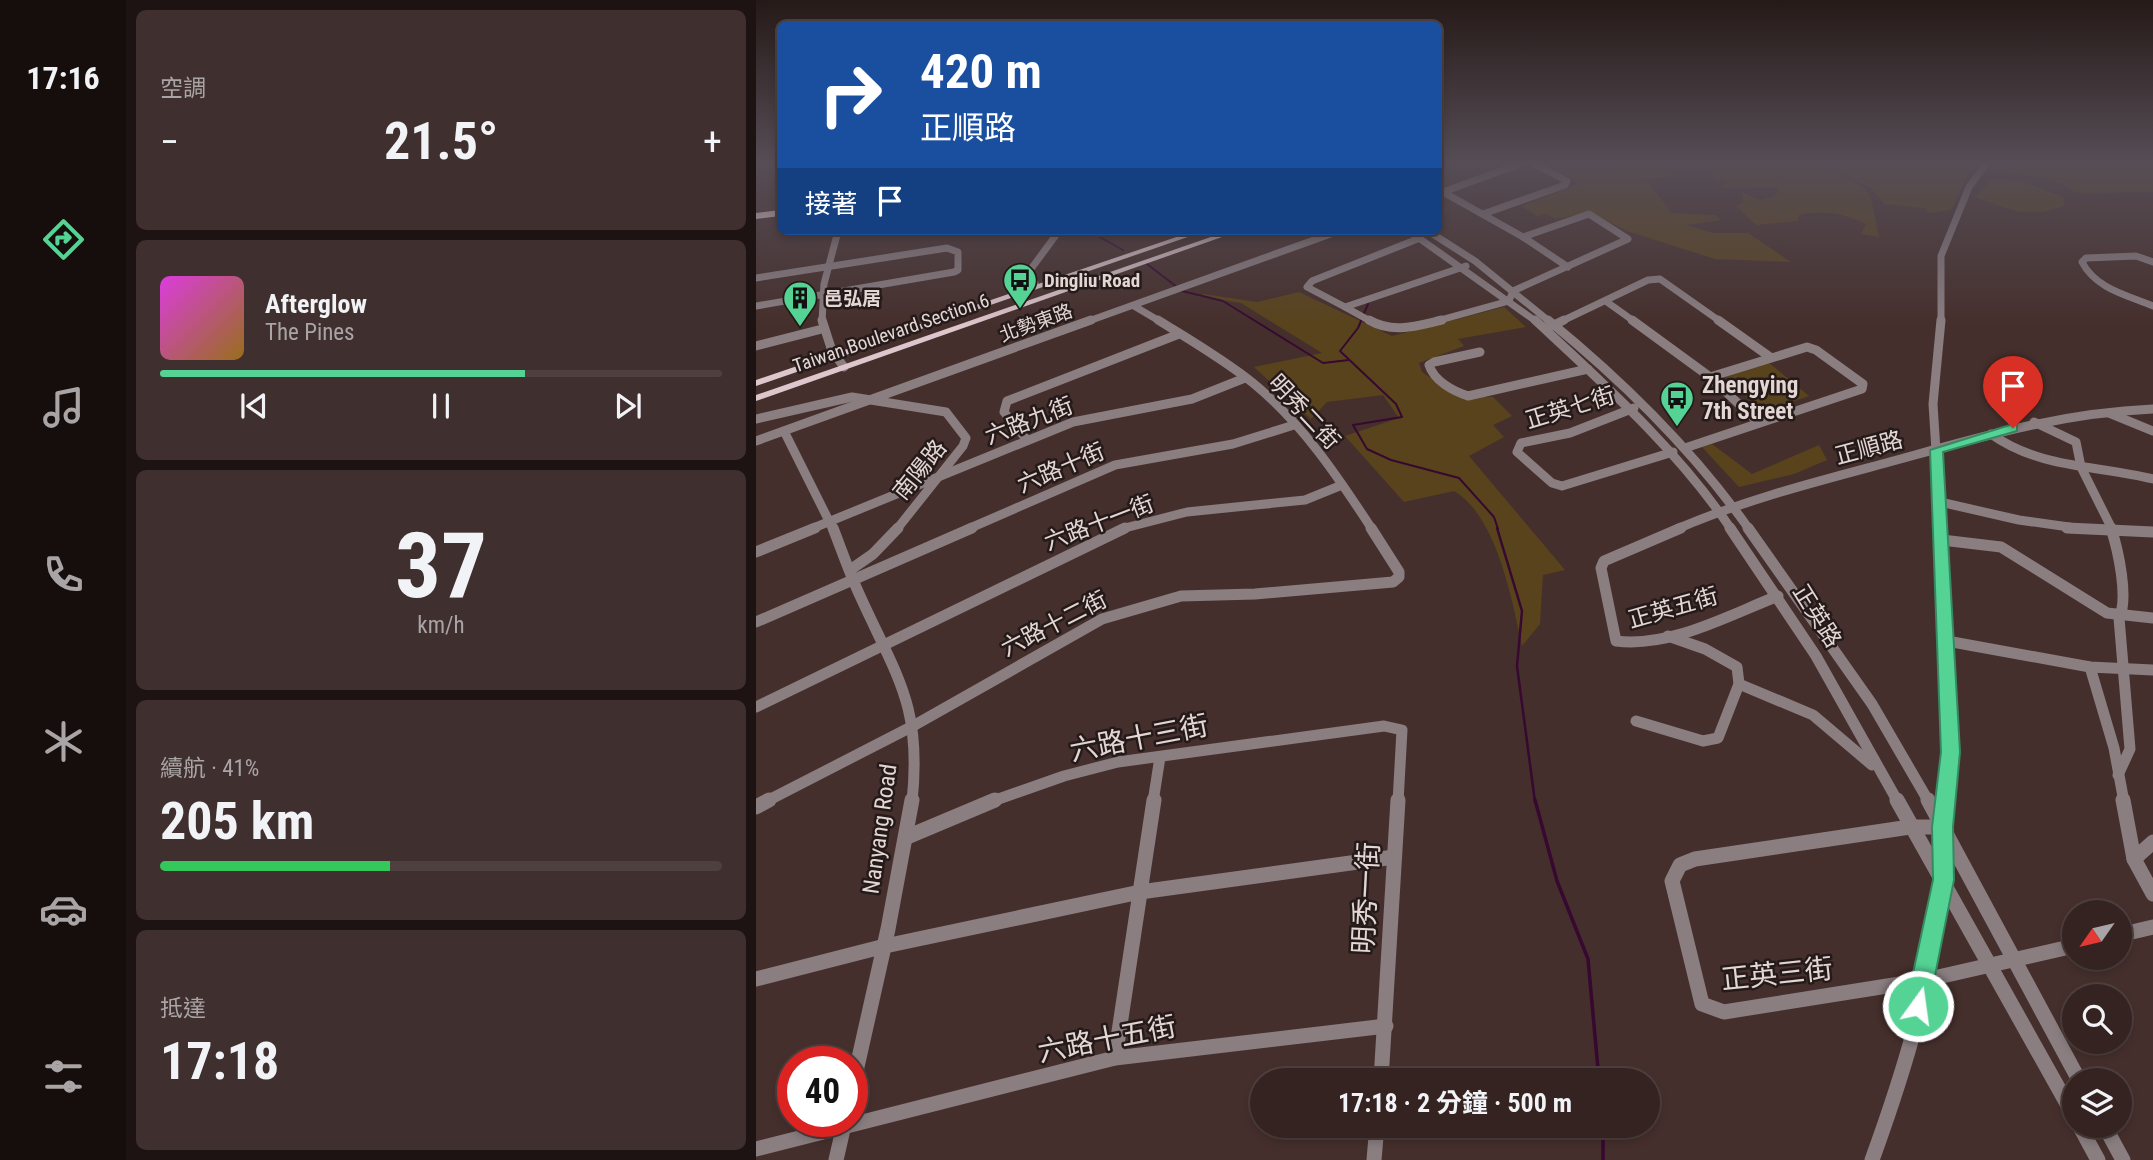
<!DOCTYPE html>
<html lang="zh-TW">
<meta charset="utf-8">
<style>
:root{--surface:#342321;--page:#3f2f2e;--text:#f1f3f6;--muted:#a9a4a5;--line:#4e403f;--accent:#54d395}
body{margin:0;font-family:"Roboto Condensed","Noto Sans TC",sans-serif;background:var(--page);color:var(--text);height:100vh;display:flex;flex-direction:column;font-size:26px;white-space:nowrap}
*{box-sizing:border-box;margin:0}
p{font-size:23px;color:var(--muted)}
.icon{flex:none;width:38px;height:38px;fill:none;stroke:currentColor;stroke-width:2;stroke-linecap:round;stroke-linejoin:round}
.map{position:relative;flex:1;overflow:hidden}
.sheet{display:flex;flex-direction:column;gap:10px;padding:10px;background:#1d1312;width:630px}
.sheet>*{flex:none}
.hud{position:absolute;left:21px;top:21px;width:665px;height:214px;border-radius:10px;box-shadow:0 4px 10px #0003,0 0 0 2px var(--line);background:#1a4fa0;color:#fff;overflow:hidden}
.needle{width:46px;rotate:236deg}
.buttons{position:absolute;left:1306px;top:900px;display:grid;gap:14px}
.buttons a{display:grid;place-items:center;width:70px;height:70px;border-radius:50%;background:var(--surface);box-shadow:0 4px 10px #0003,0 0 0 2px var(--line);font-size:35px}
.speed{position:absolute;left:21px;top:1046px;display:flex;gap:14px;font-size:35px;font-weight:700;text-align:center}
.speed>*{display:grid;place-content:center;width:91px;height:91px;border-radius:50%;background:var(--surface);box-shadow:0 4px 10px #0003,0 0 0 2px var(--line);line-height:1}
.speed .limit{border:10px solid #d22;background:#fff;color:#111}
.pin{position:absolute;display:grid;place-items:center;width:60px;height:60px;color:#fff;margin:-72px -30px;border-radius:50% 50% 50% 0;rotate:-45deg;box-shadow:0 0 7px #0007}
.pin .icon{rotate:45deg}
.me{position:absolute;width:77px;margin:-38px;rotate:14deg;stroke-linejoin:round;filter:drop-shadow(0 0 5px #0008)}
.turn{display:flex;align-items:center;gap:24px;height:147px;padding:0 28px;font-size:32px}
.turn .icon{width:91px;height:91px;stroke-width:2.5}
.turn b{display:block;font-size:49px;line-height:60px}
.then{display:flex;align-items:center;height:66px;padding:0 28px;background:#0003;gap:14px;font-size:26px}
.big{font-size:52px;font-weight:700;line-height:1.1}
.sheet .widget{flex:1;display:flex;flex-direction:column;justify-content:center;gap:10px;min-width:0;padding:0 24px;border-radius:10px;background:var(--page)}
.sheet .dial{align-items:center;gap:0}
.dial b{font-size:91px;line-height:1}
.song{display:flex;align-items:center;gap:21px}
.cover{width:84px;height:84px;border-radius:10px;background:linear-gradient(135deg,hsl(300 70% 55%),hsl(40 70% 35%))}
.played{height:7px;border-radius:4px;background:linear-gradient(90deg,var(--accent) 65%,var(--line) 65%)}
.keys{display:flex;justify-content:space-around;direction:ltr}
.heat{display:flex;justify-content:space-between;align-items:center;font-size:38px;direction:ltr}
.charge{height:10px;border-radius:5px;background:linear-gradient(90deg,#34c759 41%,var(--line) 0)}
.trip{position:absolute;left:494px;top:1068px;width:410px;height:70px;border-radius:35px;background:var(--surface);box-shadow:0 4px 10px #0003,0 0 0 2px var(--line);font-weight:700;line-height:70px;text-align:center}
main{display:flex;flex:1;min-height:0}
.tabs{display:flex;flex-direction:column;width:126px;justify-content:space-around;align-items:center;background:#150e0d;color:var(--muted)}
.tabs .icon{width:49px;height:49px}
.tabs .current{color:var(--accent)}
.tabs b{font-size:32px;color:var(--text)}
.map>svg:first-child{display:block}
.green{fill:#59431c}
.lines{fill:none;stroke-linecap:round;stroke-linejoin:round}
.stream-far2{stroke:#370830;stroke-width:2}
.stream-far1{stroke:#370830;stroke-width:2.5}
.stream{stroke:#370830;stroke-width:3.5}
.minor-far3{stroke:#8a7e81;stroke-width:7}
.minor-far2{stroke:#8a7e81;stroke-width:9}
.minor-far1{stroke:#8a7e81;stroke-width:11}
.minor{stroke:#8a7e81;stroke-width:15}
.major{fill:#ddc6cc;fill-rule:evenodd}
.highway{fill:#ffe3e9;fill-rule:evenodd}
.route{fill:#54d395;stroke:#378961;stroke-width:2}
.labels{text-anchor:middle;dominant-baseline:central;stroke-width:5;stroke-linejoin:round;paint-order:stroke}
.far-poi-label{font-size:19px;font-weight:bold;fill:#e4d6d3;stroke:#241a19;text-anchor:start}
.far-street-label{font-size:19px;fill:#e4d6d3;stroke:#241a19}
.poi-label{font-size:23px;font-weight:bold;fill:#e4d6d3;stroke:#241a19;text-anchor:start}
.street-label{font-size:23px;fill:#e4d6d3;stroke:#241a19}
.near-street-label{font-size:28px;fill:#e4d6d3;stroke:#241a19}
</style>
<main>
<nav class="tabs">
<b>17:16</b>
<svg class="icon current" aria-label="directions" viewBox="0 0 24 24"><path d="M12 3l9 9-9 9-9-9zM9 14v-3h6M13 9l2 2-2 2"/></svg>
<svg class="icon" aria-label="music" viewBox="0 0 24 24"><path d="M9 18V5l10-2v13"/><circle cx="6" cy="18" r="3"/><circle cx="16" cy="16" r="3"/></svg>
<svg class="icon" aria-label="phone" viewBox="0 0 24 24"><path d="M5 4h4l2 5-3 2q2 4 5 5l2-3 5 2v4C11 20 4 13 5 4z"/></svg>
<svg class="icon" aria-label="climate" viewBox="0 0 24 24"><path d="M12 3v18M4 7l16 10M4 17L20 7"/></svg>
<svg class="icon" aria-label="car" viewBox="0 0 24 24"><path d="M5 17H2v-5l4-1 3-4h7l3 4 3 1v5h-3M9 17h6M6 11h13"/><circle cx="7" cy="17" r="2"/><circle cx="17" cy="17" r="2"/></svg>
<svg class="icon" aria-label="filters" viewBox="0 0 24 24"><path d="M4 7h16M4 17h16"/><circle cx="9" cy="7" r="2"/><circle cx="15" cy="17" r="2"/></svg>
</nav>
<section class="sheet">
<div class="widget"><p>空調</p>
<div class="heat"><a>−</a><b class="big">21.5°</b><a>+</a></div>
</div>
<div class="widget">
<div class="song"><i class="cover"></i><div><b>Afterglow</b><p>The Pines</p></div></div>
<div class="played"></div>
<div class="keys"><svg class="icon" aria-label="previous" viewBox="0 0 24 24"><path d="M18 5L8 12l10 7zM5 5v14"/></svg><svg class="icon" aria-label="pause" viewBox="0 0 24 24"><path d="M8 5v14M16 5v14"/></svg><svg class="icon" aria-label="next" viewBox="0 0 24 24"><path d="M6 5l10 7-10 7zM19 5v14"/></svg></div>
</div>
<div class="widget dial"><b>37</b><p>km/h</p></div>
<div class="widget"><p>續航 · 41%</p><b class="big">205 km</b><div class="charge"></div></div>
<div class="widget"><p>抵達</p><b class="big">17:18</b></div>
</section>
<div class="map">
<svg width="1397" height="1160" viewBox="0 0 1397 1160">
<rect width="100%" height="100%" fill="#452f2c"/>
<g class="green">
<polygon points="863,164 922,164 911,168 917,176 889,179 916,213 959,215 966,220 931,225 957,233 992,233 1035,262 959,259 871,231 834,212 800,219 790,214 781,216 766,206 823,184 805,171 850,170"/>
<path d="M936,164h125l47,23 7,11 8,39 -18,-3 5,-10c-20,-10 -45,-15 -67,-9l-1,6 -42,4 -20,-19 8,-4 -3,-10 20,8 13,-3 5,-7 -6,-3 -52,1 -1,-1 8,-5 -15,-3 1,-9 -7,-5z"/>
<polygon points="1068,164 1217,164 1195,210 1173,213 1168,208 1128,204 1115,188"/>
<polygon points="1237,164 1397,164 1397,192 1322,193 1291,177 1231,172"/>
<path d="M1236,180l33,2 40,16 -1,8c-37,13 -54,4 -89,-9z"/>
<path d="M543,292l93,44 112,-29 22,20 -68,12 6,7 -45,17 3,9 36,25h35l19,19 -19,9 11,12 -35,19 96,114 -22,5 -3,49 -18,22c-10,-46 -25,-130 -68,-155l-50,11 -59,-66 54,-18 -16,-23 -56,7 -16,17 -57,-52 68,-14 -81,-50 -44,-7 7,-2 53,8z"/>
<polygon points="1012,362 1053,396 1006,412 970,377"/>
<polygon points="956,444 996,474 1063,445 1071,460 1038,474 983,487 946,447"/>
</g>
<g class="lines">
<g class="stream-far2">
<polyline points="333,231 367,250"/>
<polyline points="391,264 421,287"/>
<polyline points="426,291 467,301 567,363 593,360"/>
<polyline points="612,304 602,328 584,351 640,404 646,417 597,425 611,449 635,460 703,478 738,517 742,529"/>
</g>
<polyline class="stream-far1" points="741,528 766,611 761,666 779,802"/>
<g class="stream">
<polyline points="779,800 801,881 832,959 843,1080"/>
<polyline points="847,1125 847,1160"/>
</g>
<g class="minor-far3">
<polyline points="687,192 767,237 812,267"/>
<polyline points="684,193 764,164"/>
<polyline points="727,214 809,185 811,181 779,164"/>
<polyline points="653,231 781,322"/>
<polyline points="672,231 719,261 794,322"/>
<polyline points="664,238 556,281 551,287 589,307 710,266"/>
<path d="M1397,262l-17,-6 -50,2 -4,4c14,27 45,33 71,44"/>
<polyline points="0,278 191,248 202,252 202,270 198,272 0,306"/>
<polyline points="279,283 272,273 303,231"/>
<polyline points="851,302 879,322"/>
<polyline points="378,306 405,322"/>
<polyline points="589,307 616,322"/>
<polyline points="66,322 68,284 82,231"/>
<polyline points="330,322 583,231"/>
<polyline points="677,322 753,301 757,291 872,239 833,214 767,237"/>
<polyline points="804,322 892,280 904,279 965,322"/>
<polyline points="1185,322 1185,256 1213,187 1230,164"/>
</g>
<g class="minor-far2">
<polyline points="66,320 76,351 88,367"/>
<path d="M402,320c32,20 65,39 95,63 49,40 85,94 119,146"/>
<path d="M613,320c24,14 47,6 73,0"/>
<path d="M779,320c70,65 142,129 196,209"/>
<path d="M792,320c76,62 145,130 201,209"/>
<polyline points="876,320 954,377 1003,423"/>
<polyline points="962,320 1014,357"/>
<polyline points="1185,320 1177,404 1185,529"/>
<polyline points="794,327 808,320"/>
<polyline points="0,346 66,329"/>
<path d="M724,352l-46,10 -5,3c5,16 24,26 39,31l120,-27"/>
<polyline points="878,408 814,433 765,443 761,452 796,483 806,486 917,452"/>
<polyline points="1353,413 1397,431"/>
<polyline points="0,419 96,397 190,412 210,438 207,446 141,529"/>
<polyline points="1278,422 1320,442 1325,467 1356,529"/>
<polyline points="28,431 77,529"/>
<path d="M1235,434c49,35 106,31 162,45"/>
<polyline points="271,440 248,412 251,401 423,334"/>
<polyline points="0,441 335,320"/>
<polyline points="929,448 1106,389 1107,384 1060,350 1051,347 954,377"/>
<polyline points="1184,502 1263,520 1327,529"/>
<polyline points="55,529 317,422 436,399 489,378"/>
<polyline points="212,529 359,465 477,444 538,425"/>
<polyline points="365,529 431,512 549,500 586,485"/>
<path d="M921,529c67,-29 138,-47 209,-66 91,-25 172,-50 267,-54"/>
</g>
<g class="minor-far1">
<path d="M77,528c9,23 17,47 28,70 37,81 61,109 51,204"/>
<path d="M925,528l-77,33 -3,7 15,73c54,7 113,-26 162,-45"/>
<polyline points="974,528 1060,656 1142,802"/>
<polyline points="992,528 1116,704 1173,802"/>
<polyline points="1185,528 1195,752 1190,802"/>
<polyline points="1311,528 1397,532"/>
<path d="M1355,528c7,22 18,70 8,90l11,131 -12,26"/>
<polyline points="1186,540 1245,547 1351,613 1397,618"/>
<polyline points="0,552 59,528"/>
<polyline points="94,570 117,554 142,528"/>
<polyline points="0,622 216,528"/>
<polyline points="1191,641 1334,667 1397,670"/>
<polyline points="1334,667 1358,748 1368,802"/>
<polyline points="983,684 1057,715 1116,765"/>
<polyline points="0,707 369,528"/>
<polyline points="880,721 947,741 962,738 983,684 981,667 949,649 912,636"/>
<polyline points="9,802 157,726 346,619 425,596 499,594 637,582 643,577 643,572 615,528"/>
<polyline points="234,802 308,776 362,762 628,726 646,730 642,802"/>
<polyline points="397,802 404,757"/>
</g>
<g class="minor">
<polyline points="1141,800 1318,1116"/>
<polyline points="1172,800 1323,1080"/>
<polyline points="1367,800 1378,859 1397,894"/>
<polyline points="0,807 13,800"/>
<polyline points="1187,827 1154,827 939,859 924,865 916,881 946,1004 968,1012 1169,980 1318,946"/>
<polyline points="151,837 239,800"/>
<polyline points="1378,859 1397,842"/>
<polyline points="1363,935 1397,927"/>
<polyline points="0,979 129,946 384,892 638,857"/>
<polyline points="359,1058 398,800"/>
<polyline points="625,1080 642,800"/>
<polyline points="96,1089 132,929 156,800"/>
<polyline points="1323,1125 1342,1160"/>
<polyline points="1348,1125 1367,1160"/>
<polyline points="0,1149 359,1058 630,1026"/>
<polyline points="80,1160 88,1125"/>
<polyline points="618,1160 621,1125"/>
<path d="M1116,1160c32,-88 62,-185 71,-280 3,-26 0,-53 3,-80"/>
</g>
<g class="major">
<polygon points="438,231 449,231 0,386 0,380"/>
<polygon points="472,231 483,231 0,401 0,395"/>
</g>
<polygon class="highway" points="24,210 24,216 0,219 0,213"/>
</g>
<linearGradient id="sky" x2="0" y2="1"><stop stop-color="#261a18"/><stop offset="0.5" stop-color="#564d56"/><stop offset="1" stop-color="#564d56" stop-opacity="0"/></linearGradient>
<rect width="1397" height="326" fill="url(#sky)"/>
<polygon class="route" points="1257,424 1261,425 1261,431 1187,452 1204,752 1197,827 1198,880 1173,1006 1170,1014 1162,1018 1153,1014 1150,1006 1177,880 1176,827 1185,752 1174,450"/>
<defs>
<g id="bus-pin" transform="scale(1.75)"><path d="M0 17L-7.5 6A9.5 9.5 0 1 1 7.5 6Z" fill="#54d395" stroke="#241a19"/><path d="M-5-6H5V4H4V6H2V4H-2V6H-4V4H-5ZM-3.5-4V0h7V-4ZM-3.5 1.2v1.5H-2V1.2ZM2 1.2v1.5H3.5V1.2Z" fill="#111"/></g>
<g id="building-pin" transform="scale(1.75)"><path d="M0 17L-7.5 6A9.5 9.5 0 1 1 7.5 6Z" fill="#54d395" stroke="#241a19"/><path d="M-4-6H4V6H1V3H-1V6H-4ZM-2.5-4.3h1.7v1.8h-1.7ZM.8-4.3h1.7v1.8H.8ZM-2.5-1h1.7V.8h-1.7ZM.8-1h1.7V.8H.8Z" fill="#111"/></g>
</defs>
<g fill-rule="evenodd">
<use href="#bus-pin" x="264" y="280"/>
<use href="#building-pin" x="44" y="298"/>
<use href="#bus-pin" x="921" y="398"/>
</g>
<g class="labels">
<g class="far-poi-label">
<text x="288" y="280">Dingliu Road</text>
<text x="68" y="298">邑弘居</text>
</g>
<g class="far-street-label">
<text transform="translate(280 323) rotate(-20)">北勢東路</text>
<text transform="translate(135 333) rotate(-19)">Taiwan Boulevard Section 6</text>
</g>
<g class="poi-label">
<text x="946" y="385">Zhengying<tspan x="946" dy="26">7th Street</tspan></text>
</g>
<g class="street-label">
<text transform="translate(814 408) rotate(-17)">正英七街</text>
<text transform="translate(548 412) rotate(47)">明秀二街</text>
<text transform="translate(273 421) rotate(-21)">六路九街</text>
<text transform="translate(1113 448) rotate(-15)">正順路</text>
<text transform="translate(305 468) rotate(-23)">六路十街</text>
<text transform="translate(164 470) rotate(-51)">南陽路</text>
<text transform="translate(343 523) rotate(-21)">六路十一街</text>
<text transform="translate(917 608) rotate(-16)">正英五街</text>
<text transform="translate(1061 616) rotate(58)">正英路</text>
<text transform="translate(298 624) rotate(-27)">六路十二街</text>
<text transform="translate(124 829) rotate(-82)">Nanyang Road</text>
</g>
<g class="near-street-label">
<text transform="translate(383 738) rotate(-11)">六路十三街</text>
<text transform="translate(610 898) rotate(-87)">明秀一街</text>
<text transform="translate(1021 974) rotate(-6)">正英三街</text>
<text transform="translate(351 1039) rotate(-11)">六路十五街</text>
</g>
</g>
</svg>
<div class="buttons">
<a><svg class="needle" viewBox="-14 -14 28 28"><path d="M0-13l5 13h-10z" fill="#e53935"/><path d="M0 13l5-13h-10z" fill="#a9a4a5"/></svg></a>
<a><svg class="icon" aria-label="search" viewBox="0 0 24 24"><circle cx="10" cy="10" r="6"/><path d="M15 15l6 6"/></svg></a>
<a><svg class="icon" aria-label="layers" viewBox="0 0 24 24"><path d="M12 4l9 5-9 5-9-5zM3 14l9 5 9-5"/></svg></a>
</div>
<div class="speed"><div class="limit">40</div></div>
<div class="pin" style="left:1257px;top:428px;background:#d93025"><svg class="icon" aria-label="arrive" viewBox="0 0 24 24"><path d="M6 21V4h12l-3 4 3 4H6"/></svg></div>
<svg class="me" style="left:1162px;top:1006px" viewBox="-20 -20 40 40"><circle r="17" fill="#54d395" stroke="#fff" stroke-width="3"/><path d="M0-11L8 9 0 5-8 9z" fill="#fff"/></svg>
<div class="trip">17:18 · 2 分鐘 · 500 m</div>
<div class="hud">
<div class="turn"><svg class="icon" aria-label="right" viewBox="0 0 24 24"><path d="M7 20v-9h11M14 6l5 5-5 5"/></svg><div><b>420 m</b>正順路</div></div>
<div class="then">接著<svg class="icon" aria-label="arrive" viewBox="0 0 24 24"><path d="M6 21V4h12l-3 4 3 4H6"/></svg></div>
</div>
</div>
</main>
